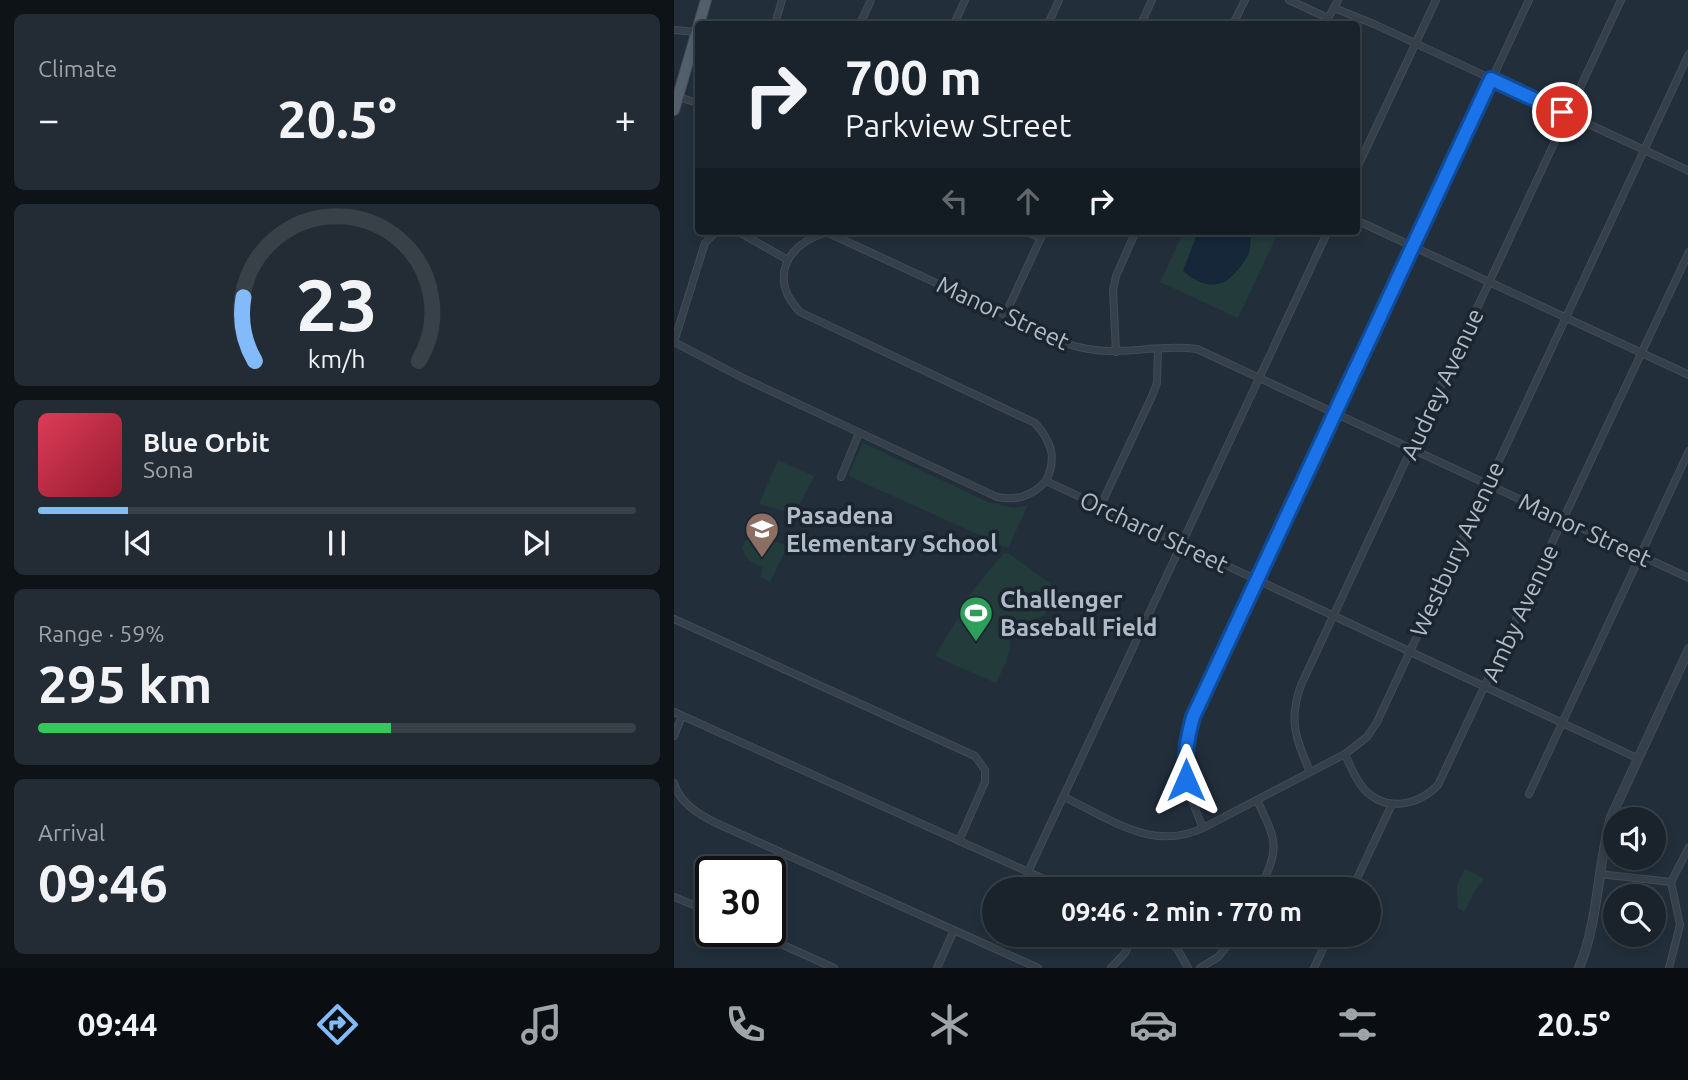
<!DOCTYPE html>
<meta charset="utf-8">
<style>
:root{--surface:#1a232c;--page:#232b34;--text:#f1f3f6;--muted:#9fa4a9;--line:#384048;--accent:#83bbfa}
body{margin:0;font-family:Ubuntu,sans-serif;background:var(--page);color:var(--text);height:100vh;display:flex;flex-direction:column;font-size:26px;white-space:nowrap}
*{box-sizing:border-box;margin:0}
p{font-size:23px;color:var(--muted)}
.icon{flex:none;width:38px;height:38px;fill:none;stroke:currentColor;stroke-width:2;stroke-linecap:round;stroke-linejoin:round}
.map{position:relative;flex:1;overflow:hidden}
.panel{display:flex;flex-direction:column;gap:14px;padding:14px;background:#0e1318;width:674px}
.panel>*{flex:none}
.top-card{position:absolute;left:21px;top:21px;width:665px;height:214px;border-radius:7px;box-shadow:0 4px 10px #0003,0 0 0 2px var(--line);background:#1a232c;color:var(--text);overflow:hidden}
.buttons{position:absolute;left:929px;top:807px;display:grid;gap:14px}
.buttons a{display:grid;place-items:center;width:63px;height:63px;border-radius:50%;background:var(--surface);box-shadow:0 4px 10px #0003,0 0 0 2px var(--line);font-size:35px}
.speed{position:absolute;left:21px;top:856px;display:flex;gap:14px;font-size:35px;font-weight:700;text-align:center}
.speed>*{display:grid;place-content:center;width:91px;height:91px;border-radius:50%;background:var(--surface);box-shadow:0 4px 10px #0003,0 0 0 2px var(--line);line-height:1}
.speed .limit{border:4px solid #111;border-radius:10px;background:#fff;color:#111}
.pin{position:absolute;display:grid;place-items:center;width:60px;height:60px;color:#fff;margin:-30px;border:4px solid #fff;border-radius:50%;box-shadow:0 2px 7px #0007}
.me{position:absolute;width:77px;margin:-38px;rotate:0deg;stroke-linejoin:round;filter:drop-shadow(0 0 5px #0008)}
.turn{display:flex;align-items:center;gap:24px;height:147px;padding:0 35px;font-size:32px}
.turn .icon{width:91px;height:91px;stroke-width:2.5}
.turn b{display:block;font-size:49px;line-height:60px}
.lanes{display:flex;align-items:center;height:66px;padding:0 35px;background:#0003;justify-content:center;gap:35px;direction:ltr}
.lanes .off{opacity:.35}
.big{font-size:52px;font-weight:600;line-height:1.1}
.panel .tile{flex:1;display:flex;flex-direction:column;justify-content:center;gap:10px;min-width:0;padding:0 24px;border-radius:10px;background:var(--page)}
.panel .dial{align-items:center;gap:0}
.dial svg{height:182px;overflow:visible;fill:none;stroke:var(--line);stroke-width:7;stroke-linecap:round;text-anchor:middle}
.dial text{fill:var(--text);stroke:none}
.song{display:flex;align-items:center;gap:21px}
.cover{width:84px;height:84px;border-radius:10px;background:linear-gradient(135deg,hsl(350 70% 55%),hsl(350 70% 35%))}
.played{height:7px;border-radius:4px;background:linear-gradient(90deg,var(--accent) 15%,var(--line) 15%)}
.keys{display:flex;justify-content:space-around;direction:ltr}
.heat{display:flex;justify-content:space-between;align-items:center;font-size:38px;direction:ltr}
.charge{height:10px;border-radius:5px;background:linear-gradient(90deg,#34c759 59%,var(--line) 0)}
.trip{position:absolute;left:308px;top:877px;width:399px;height:70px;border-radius:35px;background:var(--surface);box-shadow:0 4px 10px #0003,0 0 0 2px var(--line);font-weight:600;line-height:70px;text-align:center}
.tab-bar{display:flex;height:112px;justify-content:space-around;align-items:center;background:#0a0e12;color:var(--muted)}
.tab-bar .icon{width:49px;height:49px}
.tab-bar .current{color:var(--accent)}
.tab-bar b{font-size:32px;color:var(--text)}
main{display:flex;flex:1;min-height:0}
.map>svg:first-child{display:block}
.green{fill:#243b3c}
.water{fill:#152739}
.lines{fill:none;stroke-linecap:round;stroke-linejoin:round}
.minor-casing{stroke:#424c57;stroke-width:8}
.tertiary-casing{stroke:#424c57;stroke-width:10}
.primary-casing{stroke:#424c57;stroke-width:12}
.minor{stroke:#35404b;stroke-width:6}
.tertiary{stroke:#35404b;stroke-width:8}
.primary{stroke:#53606c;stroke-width:10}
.route-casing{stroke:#114b97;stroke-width:18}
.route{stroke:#1a73e8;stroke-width:12}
.labels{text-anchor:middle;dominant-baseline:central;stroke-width:7;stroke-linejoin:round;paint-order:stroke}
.street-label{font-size:24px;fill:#b1bbc7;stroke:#1b2530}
.poi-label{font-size:24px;font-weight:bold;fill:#b1bbc7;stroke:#1b2530;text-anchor:start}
</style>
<main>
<section class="panel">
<div class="tile"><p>Climate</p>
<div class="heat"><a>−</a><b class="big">20.5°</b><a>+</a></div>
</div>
<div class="tile dial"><svg viewBox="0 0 100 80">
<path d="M14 69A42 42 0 1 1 86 69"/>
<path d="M14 69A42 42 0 0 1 9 41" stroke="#83bbfa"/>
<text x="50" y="56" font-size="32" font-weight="700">23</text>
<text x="50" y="72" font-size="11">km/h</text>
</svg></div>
<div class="tile">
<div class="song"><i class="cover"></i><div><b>Blue Orbit</b><p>Sona</p></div></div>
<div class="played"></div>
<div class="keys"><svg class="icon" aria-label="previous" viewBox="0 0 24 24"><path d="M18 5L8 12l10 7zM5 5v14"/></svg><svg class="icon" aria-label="pause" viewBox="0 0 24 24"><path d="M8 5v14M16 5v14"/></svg><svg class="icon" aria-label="next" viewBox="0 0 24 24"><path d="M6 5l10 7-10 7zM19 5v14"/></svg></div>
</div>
<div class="tile"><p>Range · 59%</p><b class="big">295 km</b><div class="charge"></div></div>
<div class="tile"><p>Arrival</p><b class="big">09:46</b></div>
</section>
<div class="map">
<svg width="1015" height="968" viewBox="0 0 1015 968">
<rect width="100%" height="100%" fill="#222f3b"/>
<g class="green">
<polygon points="510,231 605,231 564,318 486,282"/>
<polygon points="189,443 314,502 340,508 354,505 334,548 177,477 175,473"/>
<polygon points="104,460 140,476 121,514 85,504"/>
<polygon points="79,535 111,545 112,549 96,582 86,577 89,568 74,560 68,549 71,541"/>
<path d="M330,553l5,1 53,38 -19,24 -29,11 -9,-2c12,19 0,40 -9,58l-59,-26 -1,-3 31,-50 -3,-3z"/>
<polygon points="791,869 810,878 807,884 805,883 790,912 784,908 783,885"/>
</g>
<path class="water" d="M524,231h54c-2,7 -1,15 -3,22 -3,7 -8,13 -13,19 -17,19 -34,15 -53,-1z"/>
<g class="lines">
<g class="minor-casing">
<g id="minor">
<polyline points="615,0 654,18"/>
<polyline points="660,8 700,24 1015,171"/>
<polyline points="101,24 108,0"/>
<polyline points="186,24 197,0"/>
<polyline points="280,24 291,0"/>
<polyline points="374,24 385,0"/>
<polyline points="467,24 478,0"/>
<polyline points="559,24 571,0"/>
<polyline points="651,24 664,0"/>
<polyline points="0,30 22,32"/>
<polyline points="4,97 24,103"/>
<polyline points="682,170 762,0"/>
<polyline points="682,220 1015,375"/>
<polyline points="63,231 114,260"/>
<path d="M150,231l244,113c49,16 83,-1 129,5l492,229"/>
<polyline points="351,231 367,238"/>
<path d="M151,233c-40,12 -56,47 -25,79l235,111c17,19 22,35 11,58"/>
<polyline points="331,315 370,231"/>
<path d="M0,342l67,35 256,120c20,4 35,-1 49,-16l591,277"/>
<polyline points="0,342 31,243 43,231"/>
<polyline points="442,352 439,290 442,276 462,231"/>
<polyline points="167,477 185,433"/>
<polyline points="426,507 478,396 483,383 484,350"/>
<polyline points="0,619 301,756 311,770 311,782 285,841"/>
<polyline points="0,712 392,889"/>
<polyline points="0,736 8,716"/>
<path d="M671,754c5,12 11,26 19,35 22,24 55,16 74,-4l251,-533"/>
<path d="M636,772c-14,-33 -22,-51 -9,-87l320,-685"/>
<path d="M0,783c6,20 24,31 42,40l322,145"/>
<polyline points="855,794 1015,451"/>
<path d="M390,797c47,22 88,55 139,31l142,-74 22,-17 10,-15 312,-668"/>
<path d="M583,800c20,42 23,46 3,89"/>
<path d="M529,828c-18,-41 -23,-67 -10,-111l336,-717"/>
<polyline points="354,872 654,231"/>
<polyline points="925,874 997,882"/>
<polyline points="997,882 1015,847"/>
<polyline points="678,889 718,804"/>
<polyline points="0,897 37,912"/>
<polyline points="78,931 160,968"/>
<polyline points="488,934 504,950 514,968"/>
<polyline points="263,968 280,930"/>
<polyline points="437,968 451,953 460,934"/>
<polyline points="526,968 544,957 563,934"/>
<polyline points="640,968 656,934"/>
<polyline points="995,968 1006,925 997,882"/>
</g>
</g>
<g class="tertiary-casing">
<path id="tertiary" d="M905,968c20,-48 18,-101 32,-151l78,-168"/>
</g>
<g class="primary-casing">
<polyline id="primary" points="0,110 32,0"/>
</g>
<use href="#minor" class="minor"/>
<use href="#tertiary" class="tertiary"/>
<use href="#primary" class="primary"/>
</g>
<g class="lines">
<g class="route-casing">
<path id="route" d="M512,780c-2,-23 1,-41 7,-63l298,-638 71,33"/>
</g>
<use href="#route" class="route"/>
</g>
<defs>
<g id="school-pin" transform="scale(1.75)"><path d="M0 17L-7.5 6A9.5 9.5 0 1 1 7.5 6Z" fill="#8d6e63" stroke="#1b2530"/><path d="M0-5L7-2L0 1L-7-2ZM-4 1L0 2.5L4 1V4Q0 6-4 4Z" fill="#fff"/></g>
<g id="stadium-pin" transform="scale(1.75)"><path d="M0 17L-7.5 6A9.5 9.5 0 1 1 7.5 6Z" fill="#2e9e5b" stroke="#1b2530"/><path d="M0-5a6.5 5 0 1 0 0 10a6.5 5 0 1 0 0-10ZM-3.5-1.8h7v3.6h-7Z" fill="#fff"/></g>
</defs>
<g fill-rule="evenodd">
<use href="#school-pin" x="88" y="529"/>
<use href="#stadium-pin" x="302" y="613"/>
</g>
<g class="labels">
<g class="street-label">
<text transform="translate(329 313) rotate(25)">Manor Street</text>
<text transform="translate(768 384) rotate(-65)">Audrey Avenue</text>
<text transform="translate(911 530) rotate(25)">Manor Street</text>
<text transform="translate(480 532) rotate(25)">Orchard Street</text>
<text transform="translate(783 549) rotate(-65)">Westbury Avenue</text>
<text transform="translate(846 613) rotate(-65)">Amby Avenue</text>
</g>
<g class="poi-label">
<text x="112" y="515">Pasadena<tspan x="112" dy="28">Elementary School</tspan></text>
<text x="326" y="599">Challenger<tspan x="326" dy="28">Baseball Field</tspan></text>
</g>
</g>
</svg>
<div class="buttons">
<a><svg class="icon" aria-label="sound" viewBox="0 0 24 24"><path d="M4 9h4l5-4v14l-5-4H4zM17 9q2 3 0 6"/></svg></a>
<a><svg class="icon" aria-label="search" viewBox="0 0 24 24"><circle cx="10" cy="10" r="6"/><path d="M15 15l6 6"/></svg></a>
</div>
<div class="speed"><div class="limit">30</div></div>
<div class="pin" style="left:888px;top:112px;background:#d93025"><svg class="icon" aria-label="arrive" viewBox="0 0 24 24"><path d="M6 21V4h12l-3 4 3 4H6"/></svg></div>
<svg class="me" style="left:512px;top:780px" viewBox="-20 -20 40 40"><path d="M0-17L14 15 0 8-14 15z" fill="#1a73e8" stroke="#fff" stroke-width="4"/></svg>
<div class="trip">09:46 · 2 min · 770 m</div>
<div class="top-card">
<div class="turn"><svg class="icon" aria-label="right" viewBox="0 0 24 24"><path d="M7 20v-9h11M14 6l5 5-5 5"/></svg><div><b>700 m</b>Parkview Street</div></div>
<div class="lanes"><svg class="icon off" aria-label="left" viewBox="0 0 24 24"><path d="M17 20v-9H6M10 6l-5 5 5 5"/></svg><svg class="icon off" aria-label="ahead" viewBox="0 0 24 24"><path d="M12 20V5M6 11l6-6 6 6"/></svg><svg class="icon" aria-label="right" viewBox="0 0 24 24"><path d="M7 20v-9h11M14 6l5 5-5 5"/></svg></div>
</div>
</div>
</main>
<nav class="tab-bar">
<b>09:44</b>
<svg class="icon current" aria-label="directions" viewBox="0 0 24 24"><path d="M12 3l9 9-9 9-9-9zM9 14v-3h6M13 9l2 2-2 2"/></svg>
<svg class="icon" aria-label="music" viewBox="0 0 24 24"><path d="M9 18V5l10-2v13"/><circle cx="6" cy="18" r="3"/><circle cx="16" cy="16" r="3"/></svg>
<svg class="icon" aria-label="phone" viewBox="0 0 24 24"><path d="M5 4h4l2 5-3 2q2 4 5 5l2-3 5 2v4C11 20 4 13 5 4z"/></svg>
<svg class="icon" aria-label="climate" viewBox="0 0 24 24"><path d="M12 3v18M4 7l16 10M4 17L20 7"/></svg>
<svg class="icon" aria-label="car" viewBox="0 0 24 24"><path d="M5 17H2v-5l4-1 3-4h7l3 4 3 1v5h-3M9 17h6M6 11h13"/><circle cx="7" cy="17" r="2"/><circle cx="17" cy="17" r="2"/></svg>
<svg class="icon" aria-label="filters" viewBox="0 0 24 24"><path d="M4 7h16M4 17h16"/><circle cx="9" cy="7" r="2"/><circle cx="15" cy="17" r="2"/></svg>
<b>20.5°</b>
</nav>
